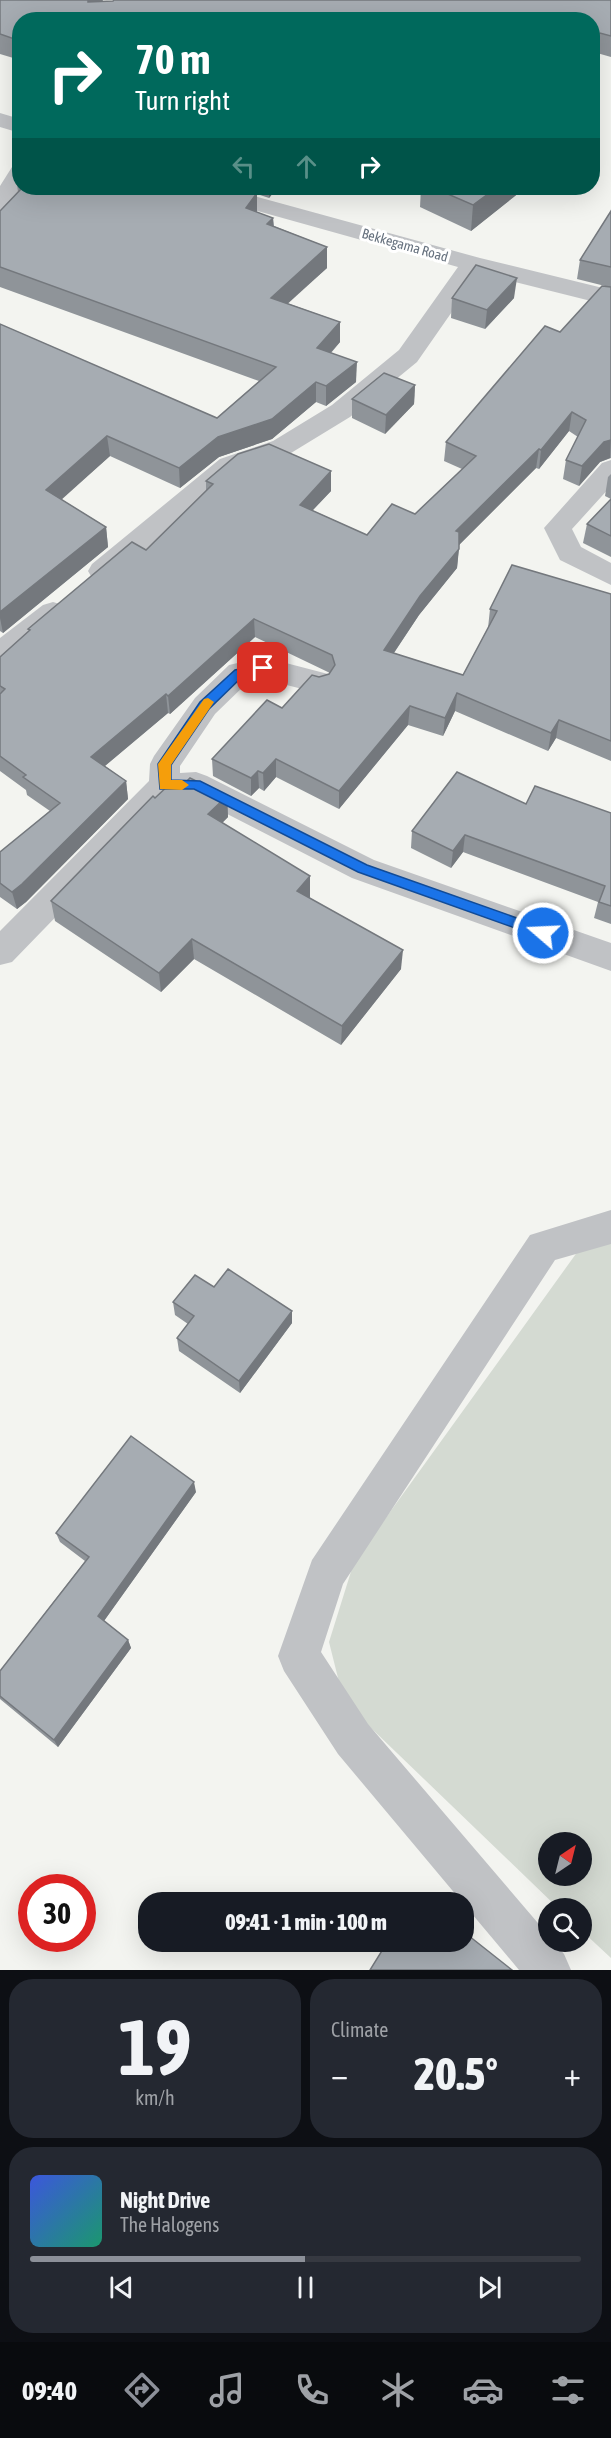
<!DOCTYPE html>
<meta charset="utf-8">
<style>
:root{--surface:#171b24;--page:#242831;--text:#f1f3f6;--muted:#9ea1a6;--line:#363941;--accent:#8c9099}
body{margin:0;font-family:"Asap Condensed",sans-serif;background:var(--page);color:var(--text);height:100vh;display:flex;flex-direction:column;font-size:22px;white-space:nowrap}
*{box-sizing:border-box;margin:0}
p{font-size:20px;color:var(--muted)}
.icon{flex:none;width:33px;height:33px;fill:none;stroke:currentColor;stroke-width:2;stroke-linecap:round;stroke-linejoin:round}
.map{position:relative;height:1970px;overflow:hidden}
.sheet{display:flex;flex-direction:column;gap:9px;padding:9px;background:#0d0f14;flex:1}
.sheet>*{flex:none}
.banner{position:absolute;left:12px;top:12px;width:588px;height:183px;border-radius:24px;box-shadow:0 6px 24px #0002;background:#00695c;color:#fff;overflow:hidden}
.needle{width:39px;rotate:35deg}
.controls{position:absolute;left:538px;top:1832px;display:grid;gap:12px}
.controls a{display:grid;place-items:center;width:54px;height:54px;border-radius:50%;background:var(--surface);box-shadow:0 6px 24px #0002;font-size:30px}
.speed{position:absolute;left:18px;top:1874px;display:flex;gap:12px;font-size:30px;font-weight:700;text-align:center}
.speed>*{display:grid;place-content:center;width:78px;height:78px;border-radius:50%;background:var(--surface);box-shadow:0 6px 24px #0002;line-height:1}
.speed .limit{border:9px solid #d22;background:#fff;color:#111}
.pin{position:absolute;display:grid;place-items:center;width:51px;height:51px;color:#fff;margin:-26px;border-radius:12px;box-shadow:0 3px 9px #0006}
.me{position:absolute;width:66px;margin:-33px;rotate:289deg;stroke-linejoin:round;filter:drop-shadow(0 0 4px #0008)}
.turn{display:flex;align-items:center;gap:21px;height:126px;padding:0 24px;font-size:27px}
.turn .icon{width:78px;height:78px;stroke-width:2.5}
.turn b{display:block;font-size:42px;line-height:51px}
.lanes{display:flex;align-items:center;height:57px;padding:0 24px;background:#0003;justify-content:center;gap:30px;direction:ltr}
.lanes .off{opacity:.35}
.big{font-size:45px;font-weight:800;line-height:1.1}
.sheet .tile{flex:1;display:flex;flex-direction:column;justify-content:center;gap:9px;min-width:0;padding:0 21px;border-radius:24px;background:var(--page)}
.sheet .dial{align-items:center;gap:0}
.dial b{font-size:78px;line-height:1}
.song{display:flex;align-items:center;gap:18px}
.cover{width:72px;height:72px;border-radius:9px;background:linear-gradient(135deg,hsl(230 70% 55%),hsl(160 70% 35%))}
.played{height:6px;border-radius:3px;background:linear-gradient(90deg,var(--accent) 50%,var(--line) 50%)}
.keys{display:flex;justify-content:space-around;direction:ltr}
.heat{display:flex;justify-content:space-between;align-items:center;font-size:33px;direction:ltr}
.sheet .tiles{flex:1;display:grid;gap:9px;grid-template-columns:1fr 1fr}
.tile:last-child{grid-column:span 2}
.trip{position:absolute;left:138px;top:1892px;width:336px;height:60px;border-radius:24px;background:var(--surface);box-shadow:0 6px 24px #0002;font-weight:800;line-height:60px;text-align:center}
.tab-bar{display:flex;height:96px;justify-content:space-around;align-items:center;background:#090b0e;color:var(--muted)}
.tab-bar .icon{width:42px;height:42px}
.tab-bar .selected{color:var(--accent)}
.tab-bar b{font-size:27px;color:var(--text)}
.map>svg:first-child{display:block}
.green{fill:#d4dad2;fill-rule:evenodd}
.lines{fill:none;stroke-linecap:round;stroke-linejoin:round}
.street{fill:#c0c2c5;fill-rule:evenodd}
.wall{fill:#8f9499}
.shaded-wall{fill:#74787d}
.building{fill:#a6acb2;stroke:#74787d;stroke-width:1.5}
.route{fill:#1a73e8;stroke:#114b97;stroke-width:1.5}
.slow{fill:#f59e0b}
.labels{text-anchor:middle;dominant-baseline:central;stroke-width:6;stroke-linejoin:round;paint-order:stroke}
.far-street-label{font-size:14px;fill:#66717e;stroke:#fff}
</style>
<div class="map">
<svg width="611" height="1970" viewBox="0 0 611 1970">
<rect width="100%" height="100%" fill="#f3f4f0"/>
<path class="green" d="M596,1226l15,9v723l-29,-27v-23h-24l-214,-206 -15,-60 25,-80zM549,1842h33v33h-33z"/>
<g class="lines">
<g class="street">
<polygon points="0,113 20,119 20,133 0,127"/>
<polygon points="20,165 20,188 22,188 8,211 0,213 0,186 12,167"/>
<polygon points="190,188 225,188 480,258 611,290 611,306 479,273 417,362 350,417 291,453 238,471 112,578 102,581 92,578 88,571 92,564 220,459 273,441 332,405 399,350 458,267 193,193"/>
<polygon points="611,460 611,486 572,529 581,547 611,563 611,585 560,560 544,528 602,463"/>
<path d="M53,602l10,3 4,7c-10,18 -47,44 -67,51v-25l43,-33z"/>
<polygon points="263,657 328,674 333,682 328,690 318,693 263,679 248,682 215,714 180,766 180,773 196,772 207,776 374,860 611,943 611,971 352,878 192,796 172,797 12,962 0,965 0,931 149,781 150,764 154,756 195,698 229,665"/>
<polygon points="611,1210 611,1244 555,1260 343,1584 321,1652 368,1724 549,1936 549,1941 553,1941 564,1954 571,1970 519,1970 338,1754 284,1671 278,1656 312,1560 530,1235"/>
</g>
</g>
<g class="wall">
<polygon points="0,0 103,0 102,1 611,0 611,57 597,53 592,20 20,20 20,60 0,54"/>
<polygon points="20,168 20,188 277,188 269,198 257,194 257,212 273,218 274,226 327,247 327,268 287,303 340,322 340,342 331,353 356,382 326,406 316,402 272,439 219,457 180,488 110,456 61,499 106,527 108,547 3,633 0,631 0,324 217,418 259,381 0,287 0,211 18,192 16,177"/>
<polygon points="421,188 525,188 471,231 420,207"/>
<polygon points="611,211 611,458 600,462 579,486 563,479 566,460 578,437 569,431 539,469 536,468 459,545 457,568 419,615 394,653 463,675 488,628 490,609 611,594 611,761 556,738 548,751 455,711 443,736 408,725 339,809 276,777 264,791 259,788 251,796 213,776 212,759 282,708 319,677 329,674 330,673 255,637 170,714 168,713 105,766 126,781 128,799 26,902 17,909 0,897 0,852 50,811 27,795 26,790 0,771 0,657 29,631 28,629 146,550 206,491 206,481 331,491 312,510 367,535 415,514 462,469 444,461 446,442 560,332 609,287 577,279 580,260"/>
<polygon points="452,298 514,298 485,329 451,318"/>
<polygon points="415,385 414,404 385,434 352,418 352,399"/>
<polygon points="611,474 611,499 605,496 608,477"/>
<polygon points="611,499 611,557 583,543 587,524"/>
<polygon points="180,788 227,796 228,817 222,823 310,897 309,898 401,969 341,1045 194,959 161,992 55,921 51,901 155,798"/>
<polygon points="526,804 611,813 611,924 594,918 598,902 463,852 451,868 411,848 412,831"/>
<polygon points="214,1287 292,1323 240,1393 179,1351 177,1338 188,1324 175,1315 173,1302"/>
<polygon points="196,1492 104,1621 128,1640 131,1648 58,1747 0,1699 0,1671 85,1561 60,1542 56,1533"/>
</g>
<g class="shaded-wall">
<polygon points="88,0 103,0 90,19"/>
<polygon points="600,33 597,53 592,57 592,39"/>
<polygon points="269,188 277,188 269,198"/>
<polygon points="496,188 525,188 471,231 473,205"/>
<polygon points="257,193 257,213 246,208"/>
<polygon points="273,218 274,239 267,224"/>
<polygon points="327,247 327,268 272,318 271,298"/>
<polygon points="517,278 514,298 485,329 487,310"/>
<polygon points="340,322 340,342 317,368 317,348"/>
<polygon points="357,362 356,382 326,406 326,386"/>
<polygon points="316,382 316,402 272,439 219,457 180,488 179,468 218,437"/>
<polygon points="415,385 414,404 385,434 386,415"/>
<polygon points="572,412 569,431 539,469 541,450"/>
<polygon points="107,436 110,456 50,510 46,490"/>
<polygon points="611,440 610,458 600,462 579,486 582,466 604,442"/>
<polygon points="539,449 536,468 454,550 456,531"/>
<polygon points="331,471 331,491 300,524 300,505"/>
<polygon points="106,527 108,547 3,633 0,618 0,612"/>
<polygon points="459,549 457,568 419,615 383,669 384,650 420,596"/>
<polygon points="254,619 255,637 170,714 168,696"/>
<polygon points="457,693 455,711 443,736 445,718"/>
<polygon points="166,694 168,713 94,775 91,757"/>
<polygon points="410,706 408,725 339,809 339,791"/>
<polygon points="559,720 556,738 548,751 551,733"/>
<polygon points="276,759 276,777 264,791 263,773"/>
<polygon points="258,771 259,788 251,796 251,778"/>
<polygon points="126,781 128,799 26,902 17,909 12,892"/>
<polygon points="227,796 228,817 210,835 208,814"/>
<polygon points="465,835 463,852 451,868 453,851"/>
<polygon points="310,876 310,897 297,911 297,891"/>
<polygon points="192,939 194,959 161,992 159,973"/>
<polygon points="403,950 401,969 341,1045 342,1026"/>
<polygon points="292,1311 292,1323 240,1393 239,1381"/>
<polygon points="194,1482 196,1492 101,1625 98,1616"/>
<polygon points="128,1640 131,1648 58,1747 54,1740"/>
</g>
<g class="building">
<polygon points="0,0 88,0 88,2 113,1 114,0 611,0 611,36 600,33 592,39 592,20 20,20 20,41 0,34"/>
<polygon points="20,168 20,179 16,177"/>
<polygon points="22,188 237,188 257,193 246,208 273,218 267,224 327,247 271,298 340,322 317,348 357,362 326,386 316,382 272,419 218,437 179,468 107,436 46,490 106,527 0,612 0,324 217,418 276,367 0,267 0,211"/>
<polygon points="434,188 496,188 473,205"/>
<polygon points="611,211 611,267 580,260"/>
<polygon points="476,265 517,278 487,310 452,298"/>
<polygon points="602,286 611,287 611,440 604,442 582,466 566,460 586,420 572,412 541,450 539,449 456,531 459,532 459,549 420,596 384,650 463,675 497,611 490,609 512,565 611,594 611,741 559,720 551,733 457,693 445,718 410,706 339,791 276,759 263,773 258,771 251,778 212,759 267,700 282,708 312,675 319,677 329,674 335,665 332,655 254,619 168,696 166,694 91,757 126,781 22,884 12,892 0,883 0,852 60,803 23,777 26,775 0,756 0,694 5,689 0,686 0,657 30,630 28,629 132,542 146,550 213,484 206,481 238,454 269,444 331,471 300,505 367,535 392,504 415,514 476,456 446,442 545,326 560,332"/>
<polygon points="384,373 415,385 386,415 352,399"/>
<polygon points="611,499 611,536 587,524"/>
<polygon points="457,772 526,804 535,786 611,813 611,906 599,902 605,886 465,835 453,851 412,831"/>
<polygon points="190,778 227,796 208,814 310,876 297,891 403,950 342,1026 192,939 159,973 51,901 153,796 155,798 172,782 180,788"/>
<polygon points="228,1269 292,1311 239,1381 177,1338 194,1316 173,1302 195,1275 214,1287"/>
<polygon points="131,1436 194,1482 98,1616 128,1640 54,1740 0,1696 0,1671 89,1557 56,1533"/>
<polygon points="416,1894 426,1902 411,1902"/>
<polygon points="464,1932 512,1970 370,1970 388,1941 464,1941"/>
</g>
<polygon class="route" points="263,664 267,665 267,671 242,677 209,709 171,765 171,780 200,781 367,865 548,929 550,933 548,937 543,938 358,872 194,789 160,789 158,764 200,702 235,670"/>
<polygon class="slow" points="208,698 214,702 212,705 171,765 171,780 182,780 189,785 182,790 160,789 158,764 204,699"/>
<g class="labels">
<g class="far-street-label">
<text transform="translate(405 245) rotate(16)">Bekkegama Road</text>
</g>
</g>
</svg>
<div class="controls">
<a><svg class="needle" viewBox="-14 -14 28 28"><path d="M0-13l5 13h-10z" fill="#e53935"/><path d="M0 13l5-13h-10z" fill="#9ea1a6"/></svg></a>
<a><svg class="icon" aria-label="search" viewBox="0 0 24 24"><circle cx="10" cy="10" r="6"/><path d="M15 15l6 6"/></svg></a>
</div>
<div class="speed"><div class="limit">30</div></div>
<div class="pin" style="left:263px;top:668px;background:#d93025"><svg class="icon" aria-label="arrive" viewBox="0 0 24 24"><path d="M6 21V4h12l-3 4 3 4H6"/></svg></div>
<svg class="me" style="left:543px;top:933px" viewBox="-20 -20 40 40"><circle r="17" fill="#1a73e8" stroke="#fff" stroke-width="3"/><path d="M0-11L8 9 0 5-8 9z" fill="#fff"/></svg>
<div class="trip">09:41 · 1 min · 100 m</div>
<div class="banner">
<div class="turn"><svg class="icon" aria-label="right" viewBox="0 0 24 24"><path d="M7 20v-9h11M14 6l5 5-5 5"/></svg><div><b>70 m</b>Turn right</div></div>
<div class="lanes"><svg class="icon off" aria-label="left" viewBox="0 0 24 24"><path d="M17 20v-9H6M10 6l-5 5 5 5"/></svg><svg class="icon off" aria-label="ahead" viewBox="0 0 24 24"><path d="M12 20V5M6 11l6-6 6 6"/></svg><svg class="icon" aria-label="right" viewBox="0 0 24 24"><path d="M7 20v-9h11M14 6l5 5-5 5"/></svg></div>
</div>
</div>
<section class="sheet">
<div class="tiles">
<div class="tile dial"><b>19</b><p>km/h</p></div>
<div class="tile"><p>Climate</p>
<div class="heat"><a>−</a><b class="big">20.5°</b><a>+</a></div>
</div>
<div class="tile">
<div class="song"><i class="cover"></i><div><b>Night Drive</b><p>The Halogens</p></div></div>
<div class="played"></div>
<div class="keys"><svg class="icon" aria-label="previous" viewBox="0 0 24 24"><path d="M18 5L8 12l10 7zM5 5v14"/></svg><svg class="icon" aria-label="pause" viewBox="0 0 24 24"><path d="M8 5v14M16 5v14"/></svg><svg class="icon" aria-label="next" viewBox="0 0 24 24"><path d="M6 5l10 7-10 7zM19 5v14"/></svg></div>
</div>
</div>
</section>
<nav class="tab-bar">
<b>09:40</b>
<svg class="icon selected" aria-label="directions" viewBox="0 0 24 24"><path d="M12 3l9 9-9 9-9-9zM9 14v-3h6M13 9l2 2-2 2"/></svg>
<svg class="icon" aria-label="music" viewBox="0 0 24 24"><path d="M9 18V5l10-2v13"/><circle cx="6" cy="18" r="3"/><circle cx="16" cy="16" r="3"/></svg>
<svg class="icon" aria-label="phone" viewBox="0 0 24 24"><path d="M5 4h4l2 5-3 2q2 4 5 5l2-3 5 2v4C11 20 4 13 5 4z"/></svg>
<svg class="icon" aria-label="climate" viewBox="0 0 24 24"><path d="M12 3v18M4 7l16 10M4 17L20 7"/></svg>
<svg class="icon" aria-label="car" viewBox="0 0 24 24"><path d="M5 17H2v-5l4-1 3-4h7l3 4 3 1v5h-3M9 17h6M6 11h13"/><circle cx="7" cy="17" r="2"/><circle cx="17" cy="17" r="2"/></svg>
<svg class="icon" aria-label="filters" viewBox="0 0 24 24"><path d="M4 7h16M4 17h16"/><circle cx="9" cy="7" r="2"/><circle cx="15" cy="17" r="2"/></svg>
</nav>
